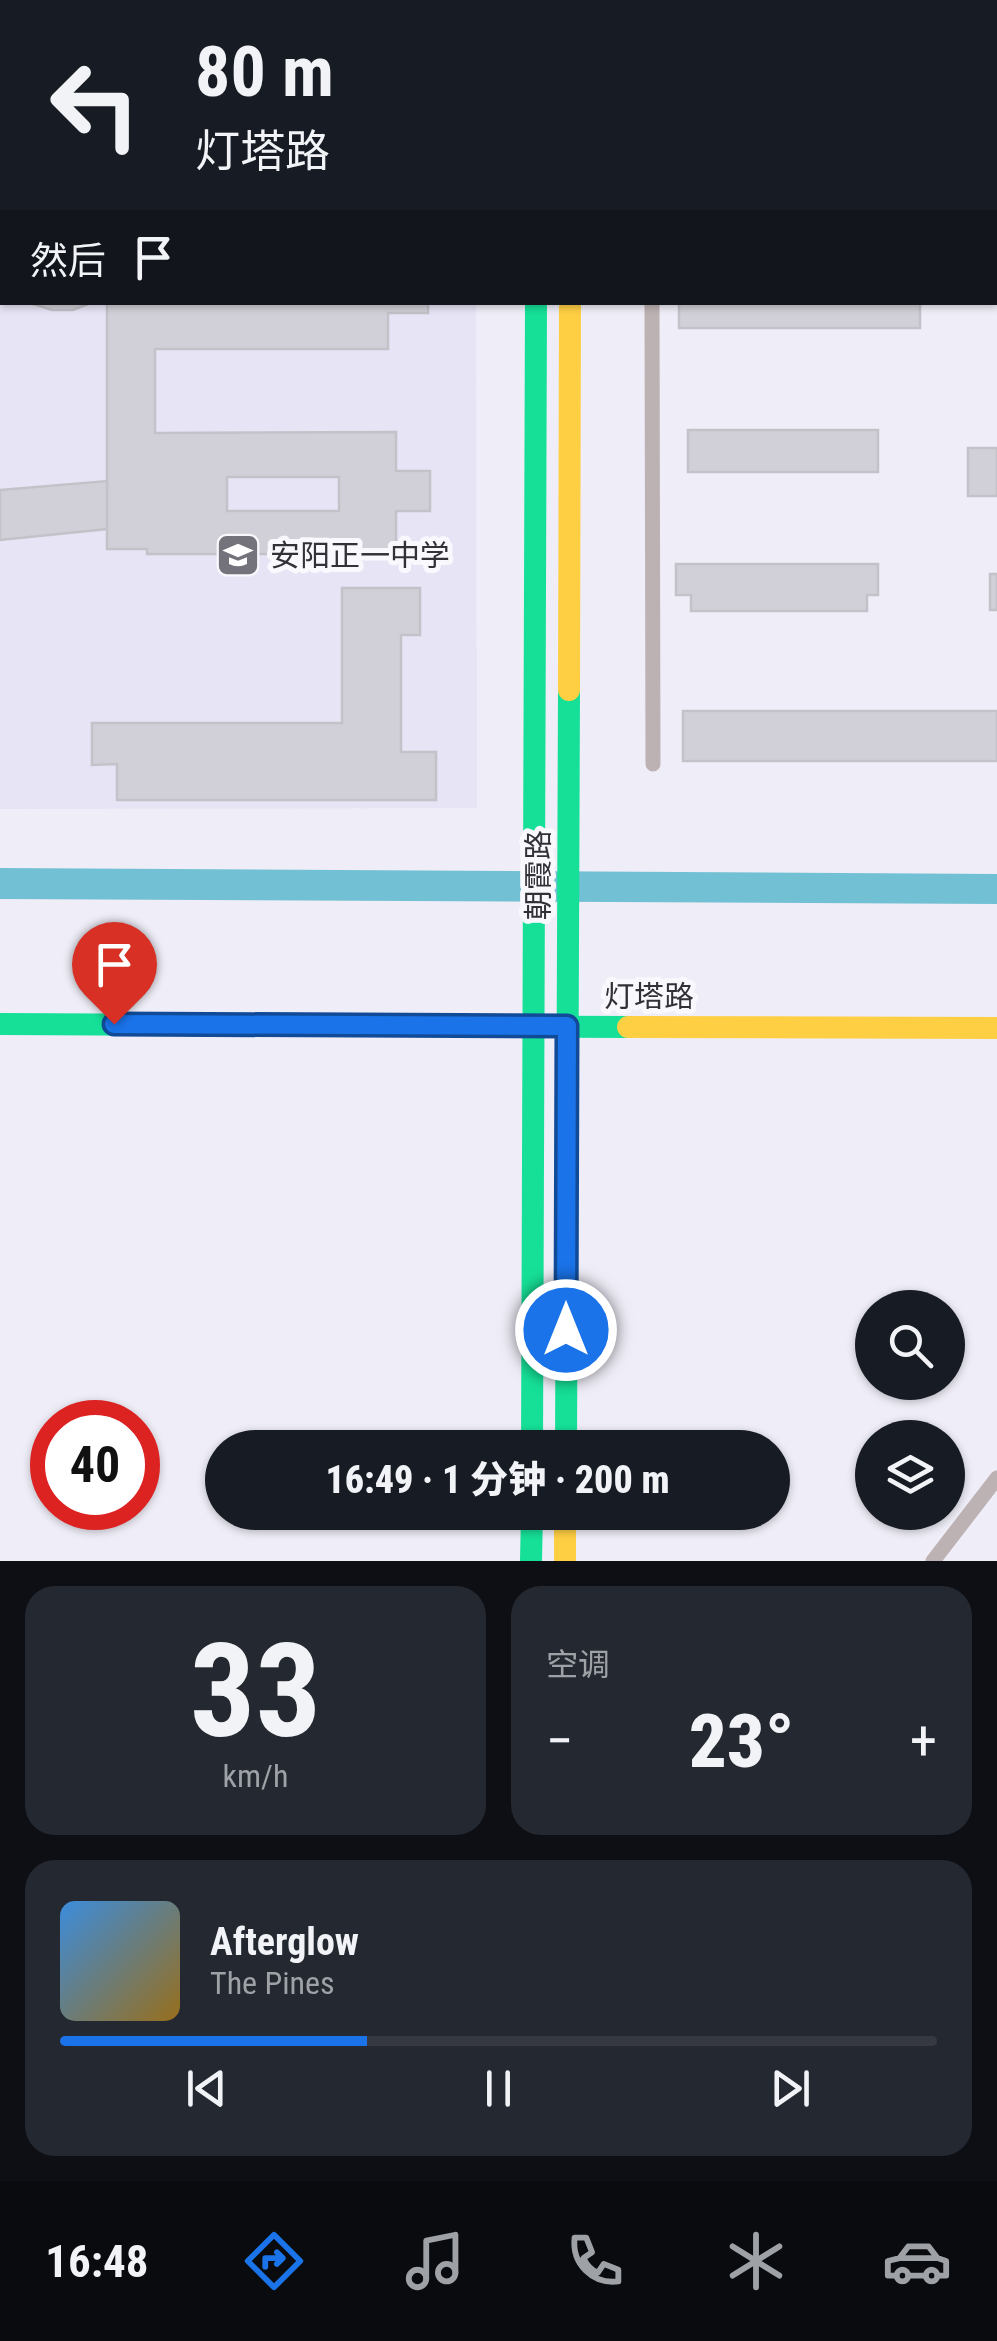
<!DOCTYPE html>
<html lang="zh">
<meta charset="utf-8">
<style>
:root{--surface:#171b24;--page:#242831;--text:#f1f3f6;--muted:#9ea1a6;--line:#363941;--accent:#1a73e8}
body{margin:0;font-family:"Roboto Condensed","Noto Sans SC",sans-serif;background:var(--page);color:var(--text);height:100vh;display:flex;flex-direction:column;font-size:38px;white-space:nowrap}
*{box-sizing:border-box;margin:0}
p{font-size:32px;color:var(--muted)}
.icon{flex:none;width:55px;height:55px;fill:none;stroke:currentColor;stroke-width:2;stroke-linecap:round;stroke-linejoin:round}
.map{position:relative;height:1561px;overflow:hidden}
.drawer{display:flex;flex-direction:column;gap:25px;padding:25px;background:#0d0f14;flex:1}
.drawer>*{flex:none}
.guide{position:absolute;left:0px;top:0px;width:998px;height:305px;box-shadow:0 2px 8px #0004;background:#171b24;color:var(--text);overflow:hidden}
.fabs{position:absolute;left:855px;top:1290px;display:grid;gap:20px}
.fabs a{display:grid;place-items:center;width:110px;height:110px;border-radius:50%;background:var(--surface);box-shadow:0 2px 8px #0004;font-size:50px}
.speed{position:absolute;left:30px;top:1400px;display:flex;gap:20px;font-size:50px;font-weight:700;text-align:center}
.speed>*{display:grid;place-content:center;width:130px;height:130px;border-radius:50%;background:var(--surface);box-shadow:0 2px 8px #0004;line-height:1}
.speed .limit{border:15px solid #d22;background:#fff;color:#111}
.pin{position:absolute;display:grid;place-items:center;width:85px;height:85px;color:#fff;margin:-102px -42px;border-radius:50% 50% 50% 0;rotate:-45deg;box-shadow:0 0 10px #0007}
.pin .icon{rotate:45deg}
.me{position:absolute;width:110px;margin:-55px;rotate:0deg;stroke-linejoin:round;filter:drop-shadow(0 0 8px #0008)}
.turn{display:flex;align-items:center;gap:35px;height:210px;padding:0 30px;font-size:45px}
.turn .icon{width:130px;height:130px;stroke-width:2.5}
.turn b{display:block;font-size:70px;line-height:85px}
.then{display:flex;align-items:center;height:95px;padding:0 30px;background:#0003;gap:20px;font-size:38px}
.big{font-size:75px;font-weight:800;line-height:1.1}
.drawer .widget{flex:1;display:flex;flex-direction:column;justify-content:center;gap:15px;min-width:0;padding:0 35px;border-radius:30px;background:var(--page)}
.drawer .dial{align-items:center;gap:0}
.dial b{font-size:130px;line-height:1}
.song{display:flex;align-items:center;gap:30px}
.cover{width:120px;height:120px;border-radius:15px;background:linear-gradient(135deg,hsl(210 70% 55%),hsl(40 70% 35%))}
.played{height:10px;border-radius:5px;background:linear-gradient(90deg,var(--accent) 35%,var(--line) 35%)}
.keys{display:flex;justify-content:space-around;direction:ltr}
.heat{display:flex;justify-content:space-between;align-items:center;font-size:55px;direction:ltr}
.drawer .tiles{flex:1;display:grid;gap:25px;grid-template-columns:1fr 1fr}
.widget:last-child{grid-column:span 2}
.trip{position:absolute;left:205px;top:1430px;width:585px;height:100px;border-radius:50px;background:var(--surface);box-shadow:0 2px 8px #0004;font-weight:800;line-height:100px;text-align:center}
.menu{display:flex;height:160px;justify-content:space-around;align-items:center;background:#090b0e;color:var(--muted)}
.menu .icon{width:70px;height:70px}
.menu .active{color:var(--accent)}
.menu b{font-size:45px;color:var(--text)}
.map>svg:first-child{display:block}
.built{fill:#e7e4f6}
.water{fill:#72c0d3}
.building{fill:#d1d0d8;stroke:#c4c2c9;stroke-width:2.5;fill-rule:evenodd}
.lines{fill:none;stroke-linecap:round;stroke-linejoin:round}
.lane{stroke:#bdb2b3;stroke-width:15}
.fast{stroke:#16e098;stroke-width:22}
.slow{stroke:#ffcf43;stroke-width:22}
.route-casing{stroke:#114b97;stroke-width:25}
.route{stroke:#1a73e8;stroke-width:18}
.labels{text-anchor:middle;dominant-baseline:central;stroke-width:10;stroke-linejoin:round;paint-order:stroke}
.poi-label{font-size:30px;fill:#323138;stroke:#f9f8fc;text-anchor:start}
.street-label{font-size:30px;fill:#323138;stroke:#f9f8fc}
</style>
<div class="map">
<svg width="997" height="1561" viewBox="0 0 997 1561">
<rect width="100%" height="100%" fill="#efedf7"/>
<polygon class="built" points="0,128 2,302 476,303 477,808 0,809"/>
<polygon class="water" points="0,868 997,874 997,904 0,899"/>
<g class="building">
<polygon points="138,0 270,0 138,2"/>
<rect x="687" y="0" width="192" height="2"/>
<polygon points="27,302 93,302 73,310 52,310"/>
<path d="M107,302h321v11h-40v36h-233v84l241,-1v39h34v40h-34v43h-249v-5h-40zM227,477h112v34h-112z"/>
<rect x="679" y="302" width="241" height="26"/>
<rect x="688" y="430" width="190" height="42"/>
<rect x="968" y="448" width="29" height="48"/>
<polygon points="107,481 107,529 0,540 0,490"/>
<polygon points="676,564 878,564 878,595 867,595 867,611 691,611 691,595 676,595"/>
<rect x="990" y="574" width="7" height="36"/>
<polygon points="342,588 420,588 420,635 401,635 401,752 436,752 436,800 117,800 117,764 92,765 92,723 342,723"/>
<rect x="683" y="711" width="314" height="50"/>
</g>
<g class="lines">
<g class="lane">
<polyline points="655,2 655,0"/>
<polyline points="0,137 2,137"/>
<polyline points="652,302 653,764"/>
<polyline points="933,1561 997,1478"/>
</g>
<g class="fast">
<polyline points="537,0 537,2"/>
<polyline points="571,0 571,2"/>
<polyline points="0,1024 628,1027"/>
<polyline points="532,1448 536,302"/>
<polyline points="566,1448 569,690"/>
<polyline points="531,1561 532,1512"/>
</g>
<g class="slow">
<polyline points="569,690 570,302"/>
<polyline points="628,1027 997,1028"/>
<polyline points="565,1512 565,1561"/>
</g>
</g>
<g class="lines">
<g class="route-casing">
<polyline id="route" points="114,1024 567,1026 566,1330"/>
</g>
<use href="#route" class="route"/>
</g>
<defs>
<g id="school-square" transform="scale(2.25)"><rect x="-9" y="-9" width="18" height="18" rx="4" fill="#74737b" stroke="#f9f8fc"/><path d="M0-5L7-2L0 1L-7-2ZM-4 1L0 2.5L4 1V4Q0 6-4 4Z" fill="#fff"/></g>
</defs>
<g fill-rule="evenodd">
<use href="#school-square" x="238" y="555"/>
</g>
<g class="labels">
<g class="poi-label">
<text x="270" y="555">安阳正一中学</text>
</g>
<g class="street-label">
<text transform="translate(538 875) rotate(-90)">朝霞路</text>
<text x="649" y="996">灯塔路</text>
</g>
</g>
</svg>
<div class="fabs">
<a><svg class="icon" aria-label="search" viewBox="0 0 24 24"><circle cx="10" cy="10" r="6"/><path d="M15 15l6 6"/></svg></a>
<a><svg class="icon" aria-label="layers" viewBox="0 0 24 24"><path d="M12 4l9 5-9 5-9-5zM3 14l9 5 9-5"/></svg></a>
</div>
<div class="speed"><div class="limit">40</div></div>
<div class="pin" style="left:114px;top:1024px;background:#d93025"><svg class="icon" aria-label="arrive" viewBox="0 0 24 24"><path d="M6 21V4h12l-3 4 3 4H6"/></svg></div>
<svg class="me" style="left:566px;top:1330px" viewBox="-20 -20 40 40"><circle r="17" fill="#1a73e8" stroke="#fff" stroke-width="3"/><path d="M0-11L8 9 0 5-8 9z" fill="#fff"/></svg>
<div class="trip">16:49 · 1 分钟 · 200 m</div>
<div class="guide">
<div class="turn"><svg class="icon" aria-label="left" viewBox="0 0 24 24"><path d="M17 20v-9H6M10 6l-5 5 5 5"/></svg><div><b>80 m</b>灯塔路</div></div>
<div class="then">然后<svg class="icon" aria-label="arrive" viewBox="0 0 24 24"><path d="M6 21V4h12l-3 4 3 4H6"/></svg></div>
</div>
</div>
<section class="drawer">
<div class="tiles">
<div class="widget dial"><b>33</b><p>km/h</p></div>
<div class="widget"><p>空调</p>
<div class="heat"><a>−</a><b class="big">23°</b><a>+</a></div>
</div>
<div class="widget">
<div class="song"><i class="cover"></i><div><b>Afterglow</b><p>The Pines</p></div></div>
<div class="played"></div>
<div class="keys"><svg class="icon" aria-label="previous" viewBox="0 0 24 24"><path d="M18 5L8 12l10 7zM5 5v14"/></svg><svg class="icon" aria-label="pause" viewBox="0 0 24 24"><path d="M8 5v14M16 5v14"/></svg><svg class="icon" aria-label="next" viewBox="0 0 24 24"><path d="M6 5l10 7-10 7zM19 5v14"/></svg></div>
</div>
</div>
</section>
<nav class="menu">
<b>16:48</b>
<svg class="icon active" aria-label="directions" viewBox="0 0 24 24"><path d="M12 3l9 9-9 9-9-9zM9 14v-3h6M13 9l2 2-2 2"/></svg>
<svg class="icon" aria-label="music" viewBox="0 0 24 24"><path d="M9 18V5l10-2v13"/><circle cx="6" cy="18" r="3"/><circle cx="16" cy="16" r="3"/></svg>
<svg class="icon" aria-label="phone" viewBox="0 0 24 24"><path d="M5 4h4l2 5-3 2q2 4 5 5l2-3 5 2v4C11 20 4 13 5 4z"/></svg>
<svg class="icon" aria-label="climate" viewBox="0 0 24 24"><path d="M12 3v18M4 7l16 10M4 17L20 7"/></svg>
<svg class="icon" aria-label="car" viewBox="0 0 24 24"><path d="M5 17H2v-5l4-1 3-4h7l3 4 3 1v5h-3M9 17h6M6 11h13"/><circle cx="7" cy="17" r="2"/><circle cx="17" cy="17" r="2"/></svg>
</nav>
